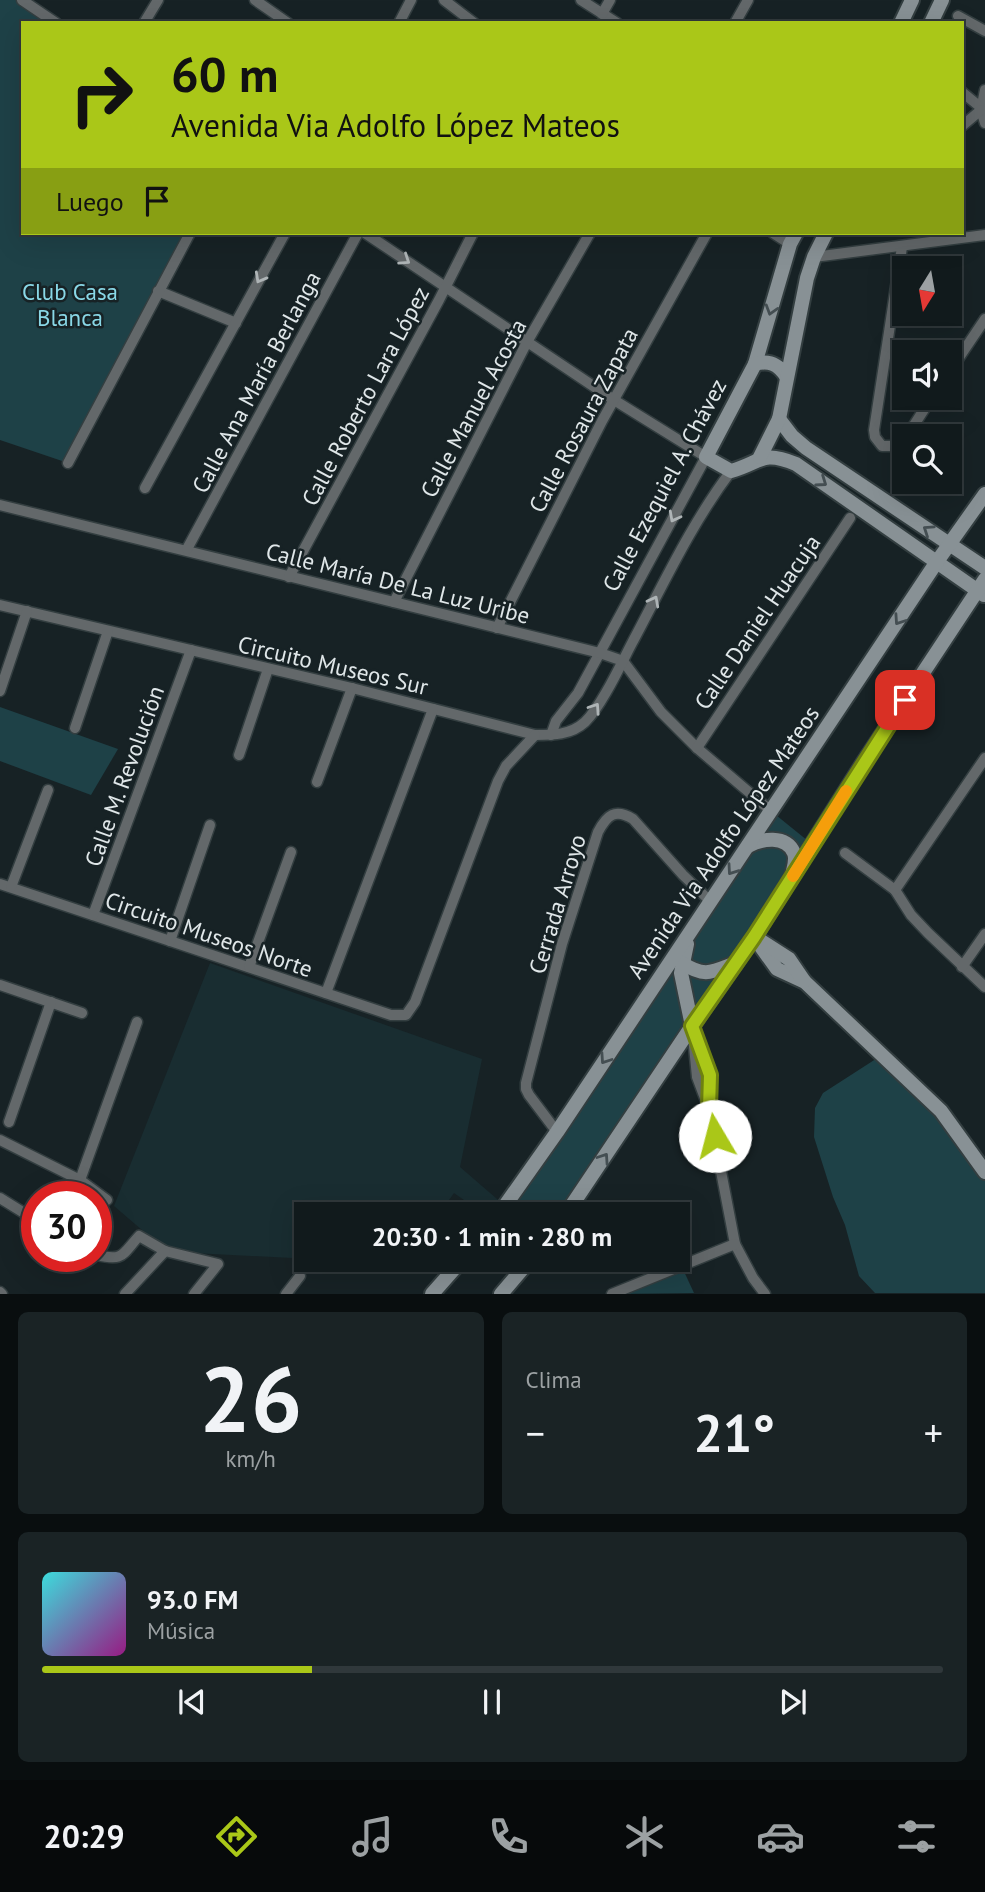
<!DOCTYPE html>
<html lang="es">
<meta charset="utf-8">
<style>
:root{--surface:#111a1c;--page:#1a2325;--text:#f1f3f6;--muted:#9ca1a3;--line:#30383b;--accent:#aac718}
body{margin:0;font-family:"PT Sans",sans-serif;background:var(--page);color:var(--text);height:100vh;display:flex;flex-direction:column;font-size:26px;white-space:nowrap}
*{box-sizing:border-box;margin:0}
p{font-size:23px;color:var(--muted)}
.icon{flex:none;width:38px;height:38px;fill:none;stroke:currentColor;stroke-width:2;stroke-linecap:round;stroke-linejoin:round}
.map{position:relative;height:1294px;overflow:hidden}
.sheet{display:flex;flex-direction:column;gap:18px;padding:18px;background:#090e0f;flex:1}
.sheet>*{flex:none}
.banner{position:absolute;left:21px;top:21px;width:943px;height:214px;border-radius:0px;box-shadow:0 7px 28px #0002,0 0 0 2px var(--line);background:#aac718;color:#111;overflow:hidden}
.needle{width:46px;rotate:191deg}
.tools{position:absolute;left:892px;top:256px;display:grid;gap:14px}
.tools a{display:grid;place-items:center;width:70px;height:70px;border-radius:0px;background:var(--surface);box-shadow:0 7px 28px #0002,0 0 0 2px var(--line);font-size:35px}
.speed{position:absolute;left:21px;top:1181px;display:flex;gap:14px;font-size:35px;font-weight:700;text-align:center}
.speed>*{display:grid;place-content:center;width:91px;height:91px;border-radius:50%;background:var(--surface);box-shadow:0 7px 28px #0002,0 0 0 2px var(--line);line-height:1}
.speed .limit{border:10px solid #d22;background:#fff;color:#111}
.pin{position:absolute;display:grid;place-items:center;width:60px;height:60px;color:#fff;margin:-30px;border-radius:14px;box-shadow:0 4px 10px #0006}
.me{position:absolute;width:77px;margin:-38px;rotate:352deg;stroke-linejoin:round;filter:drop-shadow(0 0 5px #0008)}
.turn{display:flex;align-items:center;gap:24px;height:147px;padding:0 35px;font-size:32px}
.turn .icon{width:91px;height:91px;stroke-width:2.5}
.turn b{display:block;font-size:49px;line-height:60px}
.then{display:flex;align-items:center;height:66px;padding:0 35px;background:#0003;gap:14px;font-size:26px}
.big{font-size:52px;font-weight:700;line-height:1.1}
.sheet .card{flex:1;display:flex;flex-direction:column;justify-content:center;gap:10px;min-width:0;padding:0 24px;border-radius:10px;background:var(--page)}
.sheet .dial{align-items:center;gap:0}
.dial b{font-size:91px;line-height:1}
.song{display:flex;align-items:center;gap:21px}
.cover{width:84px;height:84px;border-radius:10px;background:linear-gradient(135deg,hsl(180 70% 55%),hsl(310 70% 35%))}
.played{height:7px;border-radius:4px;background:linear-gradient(90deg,var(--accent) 30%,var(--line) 30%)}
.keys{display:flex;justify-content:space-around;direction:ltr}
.heat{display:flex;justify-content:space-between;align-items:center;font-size:38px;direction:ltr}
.sheet .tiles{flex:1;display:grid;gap:18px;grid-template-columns:1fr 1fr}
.card:last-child{grid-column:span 2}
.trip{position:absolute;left:294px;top:1202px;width:396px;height:70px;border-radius:0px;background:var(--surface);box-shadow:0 7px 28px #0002,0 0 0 2px var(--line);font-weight:700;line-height:70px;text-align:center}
.tabs{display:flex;height:112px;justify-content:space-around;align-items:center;background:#070a0b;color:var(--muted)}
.tabs .icon{width:49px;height:49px}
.tabs .on{color:var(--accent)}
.tabs b{font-size:32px;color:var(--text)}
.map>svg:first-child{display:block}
.built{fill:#192d31}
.green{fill:#1e4147}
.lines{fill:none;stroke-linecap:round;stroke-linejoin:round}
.street-casing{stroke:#333e40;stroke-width:13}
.secondary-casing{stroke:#333e40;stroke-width:18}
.street{stroke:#63686a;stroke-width:10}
.secondary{stroke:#889195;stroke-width:14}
.oneway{stroke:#aeb4b6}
.oneway2{stroke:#444e52}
.route-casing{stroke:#6e8110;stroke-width:18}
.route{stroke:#aac718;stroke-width:12}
.slow{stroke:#f59e0b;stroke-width:12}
.labels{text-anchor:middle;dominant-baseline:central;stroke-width:5;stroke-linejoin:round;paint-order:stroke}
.park-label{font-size:23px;fill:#89d8e7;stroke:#172225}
.street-label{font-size:23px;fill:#e0e7e9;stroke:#172225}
</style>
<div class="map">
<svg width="985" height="1294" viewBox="0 0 985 1294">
<rect width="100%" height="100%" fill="#172225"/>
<polygon class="built" points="210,963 482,1059 460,1167 504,1205 497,1214 484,1214 454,1193 439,1214 306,1214 306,1258 292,1258 193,1253 165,1246 142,1230 114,1206"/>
<g class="green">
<polygon points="0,0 22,0 56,23 23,23 23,233 190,233 68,463 0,440"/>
<polygon points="0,707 118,749 91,795 0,761"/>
<polygon points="771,811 813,845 566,1214 517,1214 506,1206"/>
<polygon points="882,1055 941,1111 985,1172 985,1293 875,1293 859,1276 845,1225 833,1197 814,1137 815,1108 823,1093"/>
<polygon points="681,1265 694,1293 612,1294"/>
</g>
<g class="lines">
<g class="street-casing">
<g id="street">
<polyline points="22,0 56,23"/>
<polyline points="255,0 288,23"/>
<polyline points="444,0 474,23"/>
<polyline points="581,0 617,23"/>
<polyline points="602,14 610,0"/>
<polyline points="958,16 985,31"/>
<polyline points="144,23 158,0"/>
<polyline points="399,23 411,0"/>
<polyline points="735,23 748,0"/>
<polyline points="985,90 981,110 985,123"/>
<polyline points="962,92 985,111"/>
<polyline points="962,126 981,110"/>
<polyline points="365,233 614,400 706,457 578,693 556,721 551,735"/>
<polyline points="773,233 790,244"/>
<polyline points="902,247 874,430 875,437 882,446 894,446 905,438"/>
<polyline points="814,257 985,235"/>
<polyline points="158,291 236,323"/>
<polyline points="950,371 985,319"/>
<polyline points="907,436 932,397"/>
<polyline points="68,463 190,233"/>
<polyline points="145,488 285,233"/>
<path d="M0,505c201,48 400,99 600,148l23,8 38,51 36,36 74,63"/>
<polyline points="187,549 358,233"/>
<polyline points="289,577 439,300 473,233"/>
<polyline points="394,602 527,342 590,233"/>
<path d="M0,605l352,83 183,47c18,0 36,0 50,-13 16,-15 36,-58 47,-79 31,-58 59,-119 99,-172"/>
<polyline points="497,628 602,421 707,233"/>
<polyline points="0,691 27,611"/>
<polyline points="75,728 108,631"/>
<polyline points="697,748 850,518"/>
<polyline points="239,755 268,669"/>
<polyline points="317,782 352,688"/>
<polyline points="845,853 895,890 911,915 928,933 985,987"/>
<polyline points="0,884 391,1015 406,1015 415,1002 498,781 506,766 535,735"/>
<polyline points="11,887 48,790"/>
<polyline points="895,890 985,758"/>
<polyline points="93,915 191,650"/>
<polyline points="170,941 210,825"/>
<polyline points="249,967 291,852"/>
<polyline points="962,967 985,934"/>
<polyline points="0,985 82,1013"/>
<polyline points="326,993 433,709"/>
<polyline points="692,1026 697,1077 709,1109 735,1244 753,1278 765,1294"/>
<polyline points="697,1038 710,1075 709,1101"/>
<polyline points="9,1122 51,1002"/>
<path d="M557,1132l-28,-37 -3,-6v-6l36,-139 36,-112c9,-17 17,-24 35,-13l50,56 27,26"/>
<polyline points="0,1140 80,1180 107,1200"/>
<polyline points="80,1180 137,1022"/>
<polyline points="0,1198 37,1221"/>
<path d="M96,1255c28,6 25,1 43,-19l26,15 53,13 -24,30"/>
<polyline points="0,1292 2,1294"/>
<polyline points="125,1294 165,1251"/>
<polyline points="286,1294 300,1276"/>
<polyline points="612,1294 735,1244"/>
</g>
</g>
<g class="secondary-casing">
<g id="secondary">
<polyline points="901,23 912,0"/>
<polyline points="931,23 942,0"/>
<path d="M796,233l-6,11 -35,120 -49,93 25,14c31,-9 30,-21 65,-7l188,131"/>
<path d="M755,364c14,-4 23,0 31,12"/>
<polyline points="779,419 792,436 806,448 985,568"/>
<polyline points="760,457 779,419 807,278 814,257 826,233"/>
<path d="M748,846c13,-7 38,-12 46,7 3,7 -1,16 -2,23"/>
<polyline points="754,937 777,969 805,982 941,1111 985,1172"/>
<polyline points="761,941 789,959 804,981"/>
<polyline points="687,944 681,973 692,1026"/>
<path d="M682,963c23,15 30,9 54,0"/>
<polyline points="499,1214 557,1132 936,563 985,494"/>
<polyline points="566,1214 692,1026 754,937 864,762 985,579"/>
<polyline points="432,1294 462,1260"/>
<polyline points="501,1294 530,1260"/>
</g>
</g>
<use href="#street" class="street"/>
<use href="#secondary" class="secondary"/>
</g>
<defs><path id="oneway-chevron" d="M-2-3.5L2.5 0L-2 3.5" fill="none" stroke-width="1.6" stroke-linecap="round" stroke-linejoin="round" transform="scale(1.75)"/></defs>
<g class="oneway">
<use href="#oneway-chevron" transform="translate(405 260) rotate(34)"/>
<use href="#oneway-chevron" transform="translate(260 278) rotate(119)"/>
<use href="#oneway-chevron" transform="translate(674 517) rotate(118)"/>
<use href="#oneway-chevron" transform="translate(654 601) rotate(-62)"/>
<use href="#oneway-chevron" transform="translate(595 708) rotate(-56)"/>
</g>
<g class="oneway2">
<use href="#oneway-chevron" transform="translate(771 310) rotate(107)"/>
<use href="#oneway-chevron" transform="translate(822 482) rotate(35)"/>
<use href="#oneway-chevron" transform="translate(928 530) rotate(-146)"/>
<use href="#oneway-chevron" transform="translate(899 620) rotate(124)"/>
<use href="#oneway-chevron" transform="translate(732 870) rotate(125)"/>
<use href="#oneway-chevron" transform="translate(605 1059) rotate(124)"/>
<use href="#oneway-chevron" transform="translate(604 1158) rotate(-56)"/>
</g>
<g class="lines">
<g class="route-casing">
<polyline id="route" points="715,1136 709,1109 710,1075 692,1026 754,937 905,700"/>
</g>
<use href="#route" class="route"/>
<polyline class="slow" points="793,876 846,791"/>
</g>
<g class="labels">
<g class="park-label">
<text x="70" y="291">Club Casa<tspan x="70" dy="26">Blanca</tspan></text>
</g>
<g class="street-label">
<text transform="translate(256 382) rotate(-62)">Calle Ana María Berlanga</text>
<text transform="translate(365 396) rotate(-62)">Calle Roberto Lara López</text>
<text transform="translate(473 408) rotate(-62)">Calle Manuel Acosta</text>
<text transform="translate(583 420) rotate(-62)">Calle Rosaura Zapata</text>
<text transform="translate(664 485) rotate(-62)">Calle Ezequiel A. Chávez</text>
<text transform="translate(398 583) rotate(14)">Calle María De La Luz Uribe</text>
<text transform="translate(757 622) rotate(-56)">Calle Daniel Huacuja</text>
<text transform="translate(333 665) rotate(13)">Circuito Museos Sur</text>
<text transform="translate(124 776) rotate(-70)">Calle M. Revolución</text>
<text transform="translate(723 842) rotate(-56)">Avenida Via Adolfo López Mateos</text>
<text transform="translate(557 904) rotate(-73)">Cerrada Arroyo</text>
<text transform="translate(209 934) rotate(19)">Circuito Museos Norte</text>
</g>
</g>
</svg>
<div class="tools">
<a><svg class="needle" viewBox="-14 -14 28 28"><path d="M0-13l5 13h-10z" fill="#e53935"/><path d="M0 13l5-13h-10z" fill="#9ca1a3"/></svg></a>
<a><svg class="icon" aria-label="sound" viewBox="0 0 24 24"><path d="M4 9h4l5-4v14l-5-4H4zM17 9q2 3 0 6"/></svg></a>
<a><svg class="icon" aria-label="search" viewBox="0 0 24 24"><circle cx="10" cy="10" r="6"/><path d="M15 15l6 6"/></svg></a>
</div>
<div class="speed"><div class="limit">30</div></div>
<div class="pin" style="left:905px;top:700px;background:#d93025"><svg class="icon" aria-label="arrive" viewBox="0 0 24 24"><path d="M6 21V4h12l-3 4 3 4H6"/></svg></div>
<svg class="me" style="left:715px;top:1136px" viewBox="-20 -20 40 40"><circle r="19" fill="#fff"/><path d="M0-13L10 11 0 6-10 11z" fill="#aac718"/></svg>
<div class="trip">20:30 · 1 min · 280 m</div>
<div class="banner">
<div class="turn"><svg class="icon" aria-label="right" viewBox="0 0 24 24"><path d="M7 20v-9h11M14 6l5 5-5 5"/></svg><div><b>60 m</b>Avenida Via Adolfo López Mateos</div></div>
<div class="then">Luego<svg class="icon" aria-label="arrive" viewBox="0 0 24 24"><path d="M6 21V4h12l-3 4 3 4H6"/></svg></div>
</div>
</div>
<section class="sheet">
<div class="tiles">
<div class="card dial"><b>26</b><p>km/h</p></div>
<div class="card"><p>Clima</p>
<div class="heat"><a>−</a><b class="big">21°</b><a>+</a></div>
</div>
<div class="card">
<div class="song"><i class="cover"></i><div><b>93.0 FM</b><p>Música</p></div></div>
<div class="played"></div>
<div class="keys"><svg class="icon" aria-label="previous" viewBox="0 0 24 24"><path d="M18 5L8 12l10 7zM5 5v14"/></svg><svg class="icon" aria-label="pause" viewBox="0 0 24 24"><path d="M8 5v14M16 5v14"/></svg><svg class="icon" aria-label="next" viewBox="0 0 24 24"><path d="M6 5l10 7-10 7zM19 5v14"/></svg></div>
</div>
</div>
</section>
<nav class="tabs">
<b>20:29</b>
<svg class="icon on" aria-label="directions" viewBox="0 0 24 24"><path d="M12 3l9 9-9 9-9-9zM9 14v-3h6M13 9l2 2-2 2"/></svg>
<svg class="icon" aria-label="music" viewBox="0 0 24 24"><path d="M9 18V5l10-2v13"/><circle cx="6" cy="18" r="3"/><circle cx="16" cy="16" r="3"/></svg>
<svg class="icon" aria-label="phone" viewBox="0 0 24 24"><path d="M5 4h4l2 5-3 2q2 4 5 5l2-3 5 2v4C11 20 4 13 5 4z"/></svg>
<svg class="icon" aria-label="climate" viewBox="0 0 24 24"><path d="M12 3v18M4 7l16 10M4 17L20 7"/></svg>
<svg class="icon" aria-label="car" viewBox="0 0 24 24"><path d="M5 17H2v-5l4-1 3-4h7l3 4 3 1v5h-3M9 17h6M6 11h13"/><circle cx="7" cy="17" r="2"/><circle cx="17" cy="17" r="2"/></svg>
<svg class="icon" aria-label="filters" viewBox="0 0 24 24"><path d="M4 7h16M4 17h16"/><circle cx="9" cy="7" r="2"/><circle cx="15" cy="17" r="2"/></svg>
</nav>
